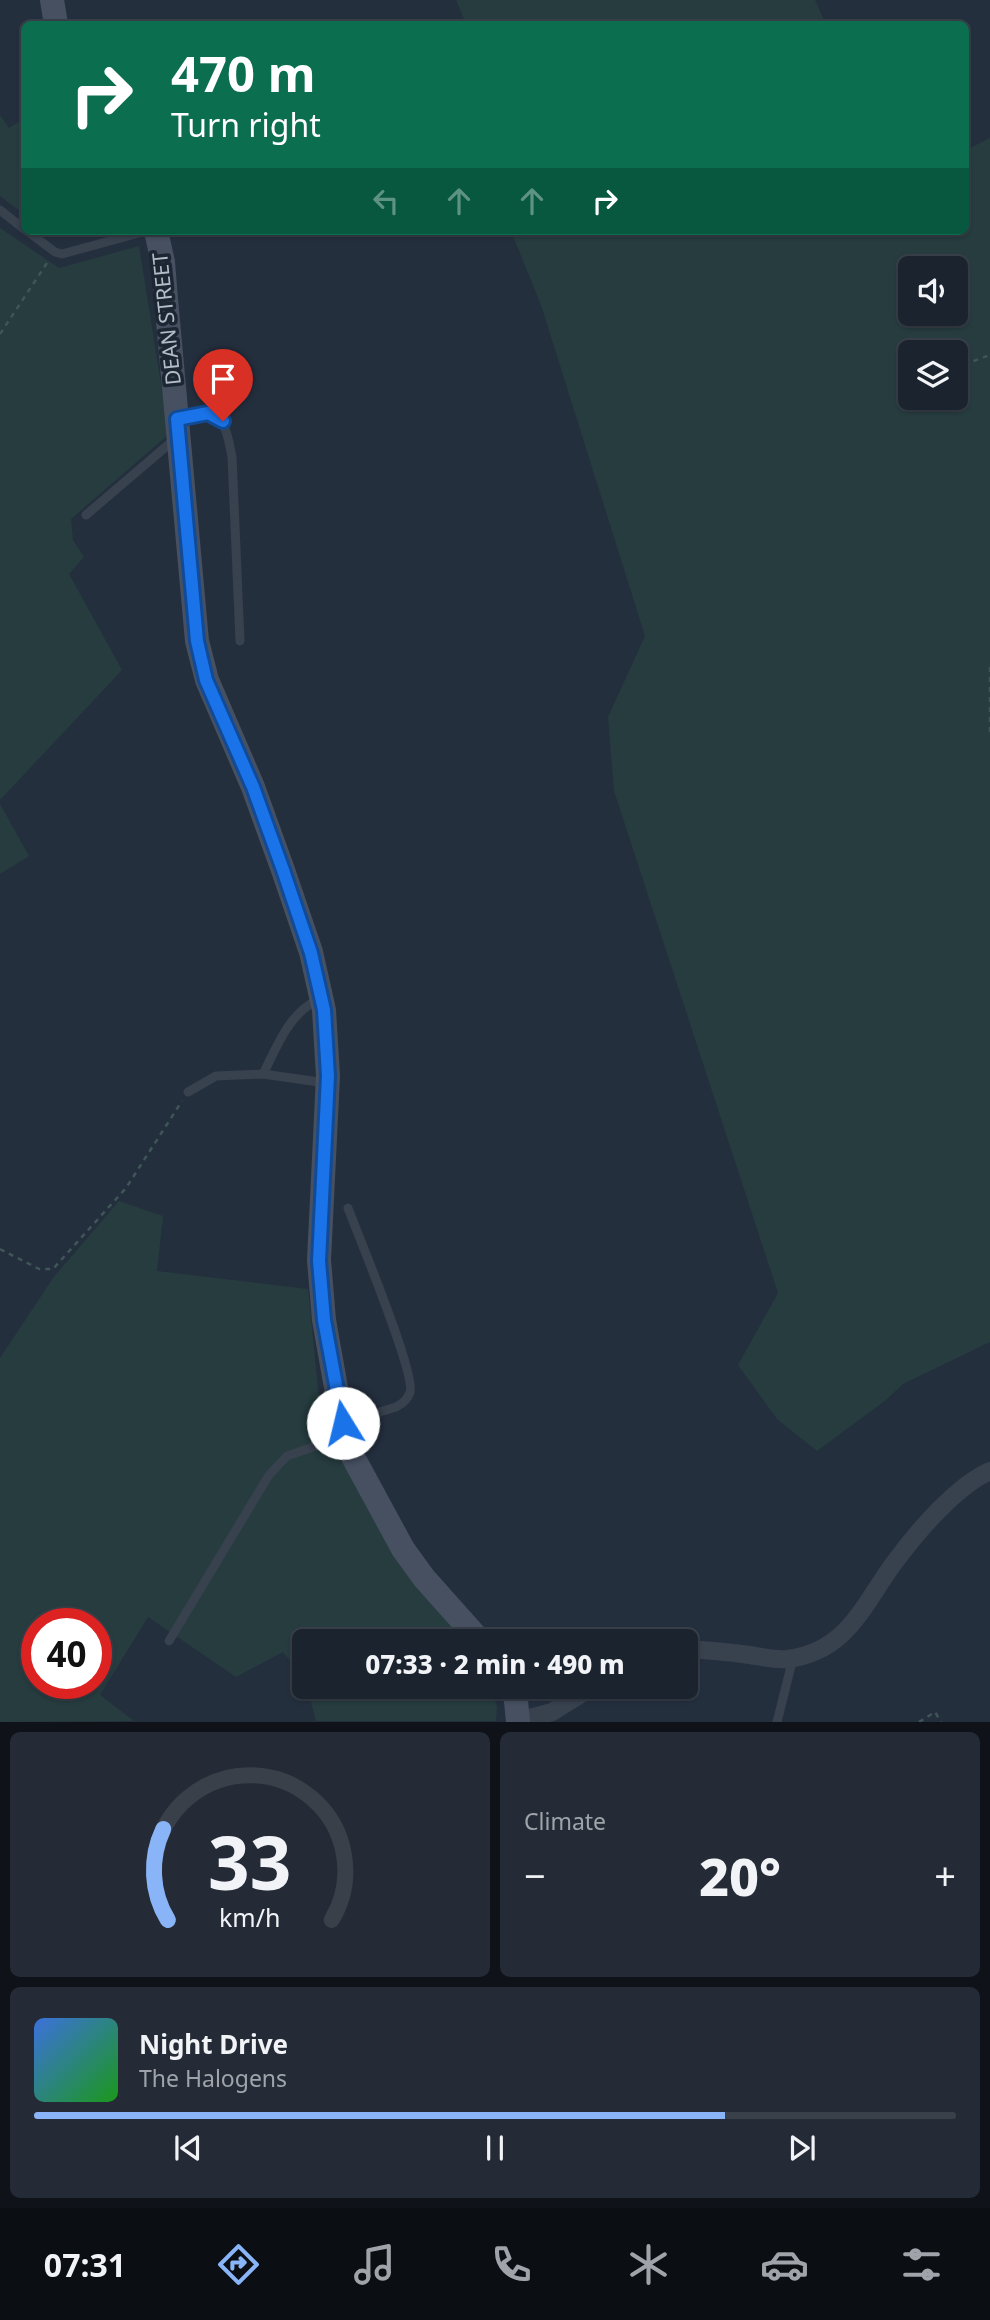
<!DOCTYPE html>
<meta charset="utf-8">
<style>
:root{--surface:#1b232e;--page:#242b36;--text:#f1f3f6;--muted:#a0a4aa;--line:#39404a;--accent:#8ab4f8}
body{margin:0;font-family:"Noto Sans",sans-serif;background:var(--page);color:var(--text);height:100vh;display:flex;flex-direction:column;font-size:26px;white-space:nowrap}
*{box-sizing:border-box;margin:0}
p{font-size:23px;color:var(--muted)}
.icon{flex:none;width:38px;height:38px;fill:none;stroke:currentColor;stroke-width:2;stroke-linecap:round;stroke-linejoin:round}
.map{position:relative;height:1722px;overflow:hidden}
.sheet{display:flex;flex-direction:column;gap:10px;padding:10px;background:#0f1319;flex:1}
.sheet>*{flex:none}
.top-card{position:absolute;left:21px;top:21px;width:948px;height:214px;border-radius:10px;box-shadow:0 2px 5px #0004,0 0 0 2px var(--line);background:#0b6e4f;color:#fff;overflow:hidden}
.buttons{position:absolute;left:898px;top:256px;display:grid;gap:14px}
.buttons a{display:grid;place-items:center;width:70px;height:70px;border-radius:10px;background:var(--surface);box-shadow:0 2px 5px #0004,0 0 0 2px var(--line);font-size:35px}
.speed{position:absolute;left:21px;top:1608px;display:flex;gap:14px;font-size:35px;font-weight:700;text-align:center}
.speed>*{display:grid;place-content:center;width:91px;height:91px;border-radius:50%;background:var(--surface);box-shadow:0 2px 5px #0004,0 0 0 2px var(--line);line-height:1}
.speed .limit{border:10px solid #d22;background:#fff;color:#111}
.pin{position:absolute;display:grid;place-items:center;width:60px;height:60px;color:#fff;margin:-72px -30px;border-radius:50% 50% 50% 0;rotate:-45deg;box-shadow:0 0 7px #0007}
.pin .icon{rotate:45deg}
.me{position:absolute;width:77px;margin:-38px;rotate:351deg;stroke-linejoin:round;filter:drop-shadow(0 0 5px #0008)}
.turn{display:flex;align-items:center;gap:24px;height:147px;padding:0 35px;font-size:32px}
.turn .icon{width:91px;height:91px;stroke-width:2.5}
.turn b{display:block;font-size:49px;line-height:60px}
.lanes{display:flex;align-items:center;height:66px;padding:0 35px;background:#0003;justify-content:center;gap:35px;direction:ltr}
.lanes .off{opacity:.35}
.big{font-size:52px;font-weight:800;line-height:1.1}
.sheet .widget{flex:1;display:flex;flex-direction:column;justify-content:center;gap:10px;min-width:0;padding:0 24px;border-radius:10px;background:var(--page)}
.sheet .dial{align-items:center;gap:0}
.dial svg{height:182px;overflow:visible;fill:none;stroke:var(--line);stroke-width:7;stroke-linecap:round;text-anchor:middle}
.dial text{fill:var(--text);stroke:none}
.song{display:flex;align-items:center;gap:21px}
.cover{width:84px;height:84px;border-radius:10px;background:linear-gradient(135deg,hsl(220 70% 55%),hsl(120 70% 35%))}
.played{height:7px;border-radius:4px;background:linear-gradient(90deg,var(--accent) 75%,var(--line) 75%)}
.keys{display:flex;justify-content:space-around;direction:ltr}
.heat{display:flex;justify-content:space-between;align-items:center;font-size:38px;direction:ltr}
.sheet .tiles{flex:1;display:grid;gap:10px;grid-template-columns:1fr 1fr}
.widget:last-child{grid-column:span 2}
.trip{position:absolute;left:292px;top:1629px;width:406px;height:70px;border-radius:10px;background:var(--surface);box-shadow:0 2px 5px #0004,0 0 0 2px var(--line);font-weight:800;line-height:70px;text-align:center}
.tab-bar{display:flex;height:112px;justify-content:space-around;align-items:center;background:#0b0e12;color:var(--muted)}
.tab-bar .icon{width:49px;height:49px}
.tab-bar .current{color:var(--accent)}
.tab-bar b{font-size:32px;color:var(--text)}
.map>svg:first-child{display:block}
.green{fill:#263c3f;fill-rule:evenodd}
.lines{fill:none;stroke-linecap:round;stroke-linejoin:round}
.path{stroke:#3f5557;stroke-width:2.5;stroke-dasharray:5 5;stroke-linecap:butt}
.lane{stroke:#38414e;stroke-width:9}
.street{stroke:#38414e;stroke-width:18}
.secondary{stroke:#465061;stroke-width:24}
.route-casing{stroke:#114b97;stroke-width:18}
.route{stroke:#1a73e8;stroke-width:12}
.labels{text-anchor:middle;dominant-baseline:central;stroke-width:7;stroke-linejoin:round;paint-order:stroke}
.street-label{font-size:21px;fill:#b4bcc9;stroke:#1d2633}
</style>
<div class="map">
<svg width="990" height="1722" viewBox="0 0 990 1722">
<rect width="100%" height="100%" fill="#242f3e"/>
<g class="green">
<polygon points="456,0 815,0 826,24 466,24"/>
<polygon points="0,115 9,128 24,119 24,214 0,196"/>
<path d="M990,138v1204l-87,42 -17,16 -69,51 -40,-32 -39,-54 40,-72 -164,-502 -6,-74 37,-81 -104,-331 -30,-74h455v-81zM910,268h46v45h-46zM910,352h46v45h-46z"/>
<polygon points="0,228 59,268 139,246 169,434 71,519 73,540 84,557 69,574 122,670 0,800"/>
<polygon points="0,804 29,856 0,874"/>
<path d="M119,1201l44,15 -6,55 151,18 13,128 68,130 76,94 -161,1v36l-21,-26 -47,25 -88,-60 -48,78 34,26 -134,1v-364l53,-80zM37,1624h59v60h-59z"/>
<polygon points="307,1687 491,1687 497,1707 496,1721 316,1721"/>
</g>
<g class="lines">
<g class="path">
<polyline points="0,334 49,260"/>
<polyline points="956,385 971,362 990,355"/>
<polyline points="990,667 990,734"/>
<polyline points="0,1249 39,1269 53,1269 126,1188 182,1101"/>
<polyline points="919,1722 935,1712 941,1722"/>
</g>
<g class="lane">
<polyline points="0,210 24,229"/>
<polyline points="27,231 55,252 62,254 146,231"/>
<path d="M179,419c41,-13 46,0 53,38l8,184"/>
<polyline points="86,515 175,439"/>
<path d="M263,1074c15,-29 25,-60 56,-75"/>
<polyline points="188,1092 216,1076 263,1074 326,1083"/>
<path d="M344,1423l52,-16c6,-3 12,-8 14,-15 6,-18 -52,-157 -62,-184"/>
<polyline points="169,1641 269,1475 287,1456 316,1446 342,1432"/>
<polyline points="777,1722 793,1658"/>
</g>
<g class="street">
<path d="M686,1649c22,1 42,3 64,6 12,2 25,5 37,4 60,-7 76,-54 107,-96 22,-30 62,-77 96,-92"/>
<polyline points="518,1721 552,1712 592,1687"/>
</g>
<g class="secondary">
<polyline points="52,0 56,24"/>
<polyline points="156,231 163,262 166,299 197,641 207,680 253,787 283,870 311,952 324,1010 328,1076 319,1260 324,1320 346,1444 403,1549 424,1578 481,1642"/>
<polyline points="512,1687 516,1701 518,1722"/>
</g>
</g>
<g class="lines">
<g class="route-casing">
<polyline id="route" points="223,421 208,413 177,419 197,641 206,680 253,787 283,870 311,953 324,1010 328,1076 319,1261 324,1320 343,1423"/>
</g>
<use href="#route" class="route"/>
</g>
<g class="labels">
<g class="street-label">
<text transform="translate(166 319) rotate(-96)">DEAN STREET</text>
</g>
</g>
</svg>
<div class="buttons">
<a><svg class="icon" aria-label="sound" viewBox="0 0 24 24"><path d="M4 9h4l5-4v14l-5-4H4zM17 9q2 3 0 6"/></svg></a>
<a><svg class="icon" aria-label="layers" viewBox="0 0 24 24"><path d="M12 4l9 5-9 5-9-5zM3 14l9 5 9-5"/></svg></a>
</div>
<div class="speed"><div class="limit">40</div></div>
<div class="pin" style="left:223px;top:421px;background:#d93025"><svg class="icon" aria-label="arrive" viewBox="0 0 24 24"><path d="M6 21V4h12l-3 4 3 4H6"/></svg></div>
<svg class="me" style="left:343px;top:1423px" viewBox="-20 -20 40 40"><circle r="19" fill="#fff"/><path d="M0-13L10 11 0 6-10 11z" fill="#1a73e8"/></svg>
<div class="trip">07:33 · 2 min · 490 m</div>
<div class="top-card">
<div class="turn"><svg class="icon" aria-label="right" viewBox="0 0 24 24"><path d="M7 20v-9h11M14 6l5 5-5 5"/></svg><div><b>470 m</b>Turn right</div></div>
<div class="lanes"><svg class="icon off" aria-label="left" viewBox="0 0 24 24"><path d="M17 20v-9H6M10 6l-5 5 5 5"/></svg><svg class="icon off" aria-label="ahead" viewBox="0 0 24 24"><path d="M12 20V5M6 11l6-6 6 6"/></svg><svg class="icon off" aria-label="ahead" viewBox="0 0 24 24"><path d="M12 20V5M6 11l6-6 6 6"/></svg><svg class="icon" aria-label="right" viewBox="0 0 24 24"><path d="M7 20v-9h11M14 6l5 5-5 5"/></svg></div>
</div>
</div>
<section class="sheet">
<div class="tiles">
<div class="widget dial"><svg viewBox="0 0 100 80">
<path d="M14 69A42 42 0 1 1 86 69"/>
<path d="M14 69A42 42 0 0 1 12 29" stroke="#8ab4f8"/>
<text x="50" y="56" font-size="32" font-weight="700">33</text>
<text x="50" y="72" font-size="11">km/h</text>
</svg></div>
<div class="widget"><p>Climate</p>
<div class="heat"><a>−</a><b class="big">20°</b><a>+</a></div>
</div>
<div class="widget">
<div class="song"><i class="cover"></i><div><b>Night Drive</b><p>The Halogens</p></div></div>
<div class="played"></div>
<div class="keys"><svg class="icon" aria-label="previous" viewBox="0 0 24 24"><path d="M18 5L8 12l10 7zM5 5v14"/></svg><svg class="icon" aria-label="pause" viewBox="0 0 24 24"><path d="M8 5v14M16 5v14"/></svg><svg class="icon" aria-label="next" viewBox="0 0 24 24"><path d="M6 5l10 7-10 7zM19 5v14"/></svg></div>
</div>
</div>
</section>
<nav class="tab-bar">
<b>07:31</b>
<svg class="icon current" aria-label="directions" viewBox="0 0 24 24"><path d="M12 3l9 9-9 9-9-9zM9 14v-3h6M13 9l2 2-2 2"/></svg>
<svg class="icon" aria-label="music" viewBox="0 0 24 24"><path d="M9 18V5l10-2v13"/><circle cx="6" cy="18" r="3"/><circle cx="16" cy="16" r="3"/></svg>
<svg class="icon" aria-label="phone" viewBox="0 0 24 24"><path d="M5 4h4l2 5-3 2q2 4 5 5l2-3 5 2v4C11 20 4 13 5 4z"/></svg>
<svg class="icon" aria-label="climate" viewBox="0 0 24 24"><path d="M12 3v18M4 7l16 10M4 17L20 7"/></svg>
<svg class="icon" aria-label="car" viewBox="0 0 24 24"><path d="M5 17H2v-5l4-1 3-4h7l3 4 3 1v5h-3M9 17h6M6 11h13"/><circle cx="7" cy="17" r="2"/><circle cx="17" cy="17" r="2"/></svg>
<svg class="icon" aria-label="filters" viewBox="0 0 24 24"><path d="M4 7h16M4 17h16"/><circle cx="9" cy="7" r="2"/><circle cx="15" cy="17" r="2"/></svg>
</nav>
